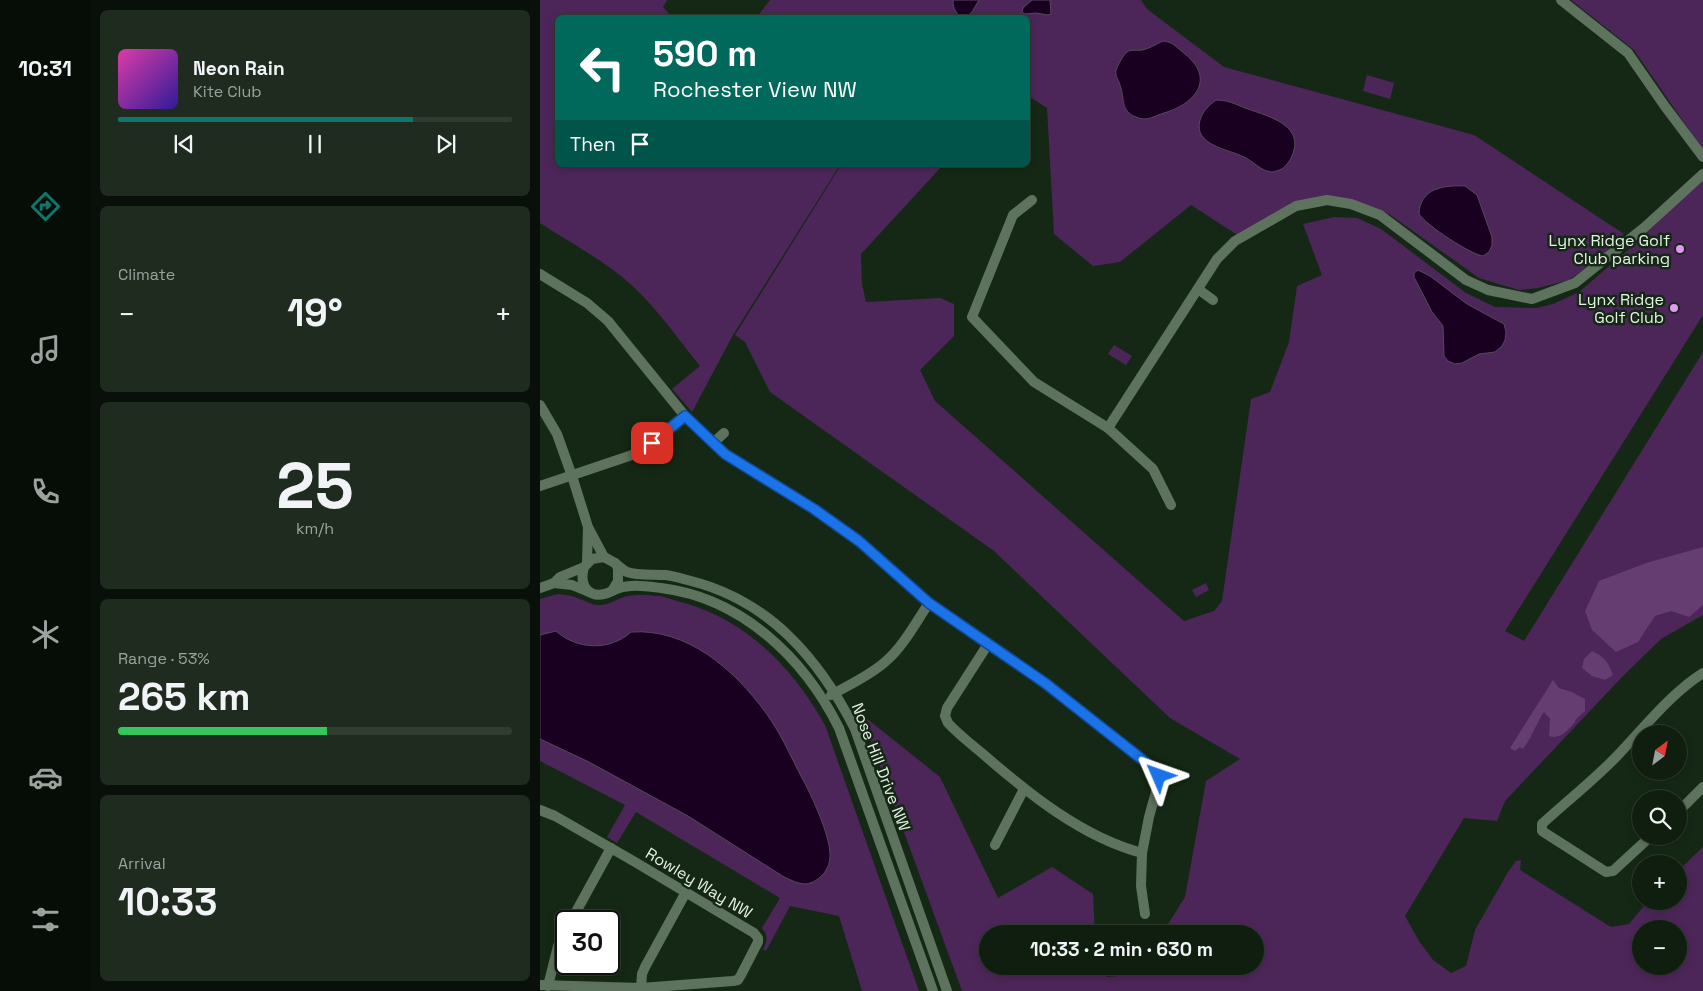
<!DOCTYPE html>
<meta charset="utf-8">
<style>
:root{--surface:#101e10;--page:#1e2b1e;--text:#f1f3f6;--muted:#9ca29f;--line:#303c30;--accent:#0f766e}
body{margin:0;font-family:"Space Grotesk",sans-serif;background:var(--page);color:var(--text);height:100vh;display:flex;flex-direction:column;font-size:19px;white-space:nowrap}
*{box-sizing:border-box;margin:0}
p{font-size:16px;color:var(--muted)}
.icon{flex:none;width:28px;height:28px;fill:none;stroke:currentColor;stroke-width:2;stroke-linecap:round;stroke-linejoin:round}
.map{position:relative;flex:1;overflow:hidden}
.panel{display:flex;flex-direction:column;gap:10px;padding:10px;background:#091009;width:450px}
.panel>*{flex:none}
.hud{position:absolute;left:15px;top:15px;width:475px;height:152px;border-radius:8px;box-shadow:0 2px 8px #0003,0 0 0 1px var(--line);background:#00695c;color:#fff;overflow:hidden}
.needle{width:32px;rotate:32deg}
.fabs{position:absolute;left:1092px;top:725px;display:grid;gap:10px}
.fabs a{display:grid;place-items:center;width:55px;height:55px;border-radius:50%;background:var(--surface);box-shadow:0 2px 8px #0003,0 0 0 1px var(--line);font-size:25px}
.speed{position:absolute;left:15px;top:910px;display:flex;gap:10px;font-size:25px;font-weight:700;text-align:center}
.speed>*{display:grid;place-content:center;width:65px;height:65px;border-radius:50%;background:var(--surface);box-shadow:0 2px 8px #0003,0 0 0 1px var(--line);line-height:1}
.speed .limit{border:2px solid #111;border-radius:8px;background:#fff;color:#111}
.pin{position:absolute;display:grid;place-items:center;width:42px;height:42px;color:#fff;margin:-21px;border-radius:10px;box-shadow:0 2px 8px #0006}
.me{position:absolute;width:55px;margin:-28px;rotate:313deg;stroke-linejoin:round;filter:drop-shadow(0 0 4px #0008)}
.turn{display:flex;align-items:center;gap:18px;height:105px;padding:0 15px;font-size:22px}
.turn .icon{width:65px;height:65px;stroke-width:2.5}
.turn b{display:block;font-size:35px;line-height:42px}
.then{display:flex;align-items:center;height:48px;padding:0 15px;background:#0003;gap:10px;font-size:19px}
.big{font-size:38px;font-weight:700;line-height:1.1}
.panel .widget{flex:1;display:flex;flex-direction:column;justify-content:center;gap:8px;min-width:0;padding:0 18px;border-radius:8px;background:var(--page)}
.panel .dial{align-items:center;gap:0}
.dial b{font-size:65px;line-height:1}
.song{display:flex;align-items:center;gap:15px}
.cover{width:60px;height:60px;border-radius:8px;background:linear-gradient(135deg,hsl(320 70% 55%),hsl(250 70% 35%))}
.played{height:5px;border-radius:2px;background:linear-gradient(90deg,var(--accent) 75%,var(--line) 75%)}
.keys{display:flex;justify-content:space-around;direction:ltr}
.heat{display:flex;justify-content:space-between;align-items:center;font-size:28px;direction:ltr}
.charge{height:8px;border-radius:4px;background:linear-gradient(90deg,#34c759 53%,var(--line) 0)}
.trip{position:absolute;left:439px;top:925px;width:285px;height:50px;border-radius:25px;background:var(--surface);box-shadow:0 2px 8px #0003,0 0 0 1px var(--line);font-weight:700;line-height:50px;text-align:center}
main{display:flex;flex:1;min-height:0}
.dock{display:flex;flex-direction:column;width:90px;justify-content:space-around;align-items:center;background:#060c06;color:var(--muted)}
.dock .icon{width:35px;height:35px}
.dock .on{color:var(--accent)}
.dock b{font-size:22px;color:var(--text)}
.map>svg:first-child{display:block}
.green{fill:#4c2658;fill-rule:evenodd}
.forest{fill:#653d71}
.water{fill:#190021;stroke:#56485c}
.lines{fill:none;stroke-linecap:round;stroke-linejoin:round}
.minor{stroke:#5e735d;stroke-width:10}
.route-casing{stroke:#114b97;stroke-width:12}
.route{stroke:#1a73e8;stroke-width:9}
.poi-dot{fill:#dd99f3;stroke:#152815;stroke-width:2}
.labels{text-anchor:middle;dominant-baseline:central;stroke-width:5;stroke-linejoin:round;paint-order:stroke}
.poi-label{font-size:16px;fill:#e5f1e4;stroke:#152815;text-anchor:end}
.street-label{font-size:16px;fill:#e5f1e4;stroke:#152815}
</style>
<main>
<nav class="dock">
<b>10:31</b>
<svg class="icon on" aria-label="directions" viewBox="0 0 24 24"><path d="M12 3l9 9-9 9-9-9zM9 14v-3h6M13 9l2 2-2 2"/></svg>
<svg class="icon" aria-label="music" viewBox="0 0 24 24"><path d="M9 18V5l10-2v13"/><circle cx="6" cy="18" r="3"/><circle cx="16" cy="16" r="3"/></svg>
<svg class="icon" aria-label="phone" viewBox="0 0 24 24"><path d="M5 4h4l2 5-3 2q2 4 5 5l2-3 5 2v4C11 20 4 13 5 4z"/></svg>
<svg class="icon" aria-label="climate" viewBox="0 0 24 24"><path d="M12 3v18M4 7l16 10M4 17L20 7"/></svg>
<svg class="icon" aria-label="car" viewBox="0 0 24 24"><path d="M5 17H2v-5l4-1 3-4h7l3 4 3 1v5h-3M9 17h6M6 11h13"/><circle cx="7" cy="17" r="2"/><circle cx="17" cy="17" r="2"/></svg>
<svg class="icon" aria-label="filters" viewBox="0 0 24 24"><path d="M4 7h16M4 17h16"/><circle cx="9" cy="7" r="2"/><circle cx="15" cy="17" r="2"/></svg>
</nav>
<section class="panel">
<div class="widget">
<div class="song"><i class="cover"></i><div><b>Neon Rain</b><p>Kite Club</p></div></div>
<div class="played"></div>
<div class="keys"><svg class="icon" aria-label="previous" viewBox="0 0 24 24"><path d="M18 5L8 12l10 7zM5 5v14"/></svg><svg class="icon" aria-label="pause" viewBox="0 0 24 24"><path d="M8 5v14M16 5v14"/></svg><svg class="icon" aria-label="next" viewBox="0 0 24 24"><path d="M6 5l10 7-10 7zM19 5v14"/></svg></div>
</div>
<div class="widget"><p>Climate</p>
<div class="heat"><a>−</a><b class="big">19°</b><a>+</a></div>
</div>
<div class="widget dial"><b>25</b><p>km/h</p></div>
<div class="widget"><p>Range · 53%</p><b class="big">265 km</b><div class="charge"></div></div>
<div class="widget"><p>Arrival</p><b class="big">10:33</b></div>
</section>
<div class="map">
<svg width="1163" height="991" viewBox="0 0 1163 991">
<rect width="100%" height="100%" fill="#152815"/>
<g class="green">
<path d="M0,0h127l-4,7 9,10 -114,1v147h282l-107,170 -41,77 -20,-23 28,-23c-25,-31 -48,-65 -79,-90 -24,-19 -55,-36 -81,-53z"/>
<polygon points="230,0 601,0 607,9 684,67 934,135 1084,234 1065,254 1029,280 998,288 979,290 939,278 849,214 818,203 754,207 699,236 651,205 580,262 553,266 514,234 507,108 488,96 488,18 216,18"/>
<polygon points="1031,0 1163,0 1163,150 1094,50"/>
<polygon points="827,75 854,83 850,99 823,91"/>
<path d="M301,165h102l-82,89 1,30 4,18 74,-4 14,6v32l-34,34 15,31 249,220 30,-10 8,-10 29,-202 19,-7 19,-50 8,-56 25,-11 -19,-51 31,-7 23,1 24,11 85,64 29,14 41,1 17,-4 26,-12 56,-48 68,-65v136l-198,316 19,10 179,-289v263l-42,24 -39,38 -117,124 -8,20 -33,-3 -59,98 14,25 14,19 18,13 15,-7 9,-36 33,-58 8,-11 5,-1 -1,10 91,57 18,-3 19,-23h31v-31l24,-23v144h-741l-101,-277 79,63 58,121 54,-31 41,27 2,40h-107v32h114l5,11 31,-3 4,-8h113v-32h-93l23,-37 21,-116 34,-22 -70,-41 -176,-167 -224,-159 -25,-50 -10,-7zM1101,929h38v37h-38z"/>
<polygon points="574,345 592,356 586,365 568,354"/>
<polygon points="666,583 669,590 656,597 652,590"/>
<path d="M18,594c6,1 13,1 19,4 7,2 14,7 21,7 10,1 17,-5 26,-8 10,-3 23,-2 34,-1 10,1 20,6 30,8 62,19 106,66 137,121l94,266h-57l-23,-75 -49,-10 -24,45 -3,-2c5,-9 5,-13 -1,-21l18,-30 -144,-86 -19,31 -10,-6 18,-32 -85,-44v-162z"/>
</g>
<g class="forest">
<polygon points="1163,547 1163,605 1149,617 1131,611 1115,616 1098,642 1076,652 1052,630 1045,611 1059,581 1106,563"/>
<path d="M1052,651c12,5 17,12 21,24l-8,5 -13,-4 -10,-8 2,-9z"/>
<path d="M1013,680l6,8 13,4 13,7v12l-10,9v2c-7,8 -15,18 -26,14l1,-17 -6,-7c-7,9 -14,31 -22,37l-2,-2 -5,4 -5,-3z"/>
</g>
<g class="water">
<path d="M413,0h26l-7,12 -7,6c-9,-3 -12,-9 -12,-18z"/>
<polygon points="492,0 510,0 511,14 508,15 496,13 485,14 482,12 483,8"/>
<path d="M623,41c11,1 14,7 22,13 31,25 10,50 -21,59 -10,3 -17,9 -28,4 -16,-6 -11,-19 -16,-32 -1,-4 -5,-9 -4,-14 1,-5 8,-17 11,-19 4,-3 10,-1 15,-2 7,-1 14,-6 21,-9z"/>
<path d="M676,100c12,0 19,4 29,8 19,7 56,15 49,42 -2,8 -6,14 -12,19 -3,1 -8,3 -11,3 -10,-1 -18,-11 -27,-15 -15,-8 -51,-11 -44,-37 3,-9 8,-14 16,-20z"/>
<path d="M925,186l12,9 15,42v8l-3,7 -6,4c-13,-2 -56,-30 -64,-42 1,-26 25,-29 46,-28z"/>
<polygon points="878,270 890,276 927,304 964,324 966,332 965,340 962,346 955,352 939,354 922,363 915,364 908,361 904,356 903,326 892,312 874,277 874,273"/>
<path d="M16,631c21,19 54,20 75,1 56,-4 103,37 135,81 14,19 24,42 35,63 10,18 29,59 29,78 1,14 -10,28 -24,30 -8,0 -15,-4 -22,-7l-96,-61 -99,-54 -49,-23v-104z"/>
</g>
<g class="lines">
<g class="minor">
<polyline points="1021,0 1088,53 1124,105 1163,157"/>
<polyline points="492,200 473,215 432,317 494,382 568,428 613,469 631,505"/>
<path d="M0,274l47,29 21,18 77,95 40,38 89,55 45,32 70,62 116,80 112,89 2,9 -10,36 -7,36c-60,-16 -113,-59 -159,-99 -12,-10 -25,-20 -35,-31l-3,-7 2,-8 41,-64"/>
<polyline points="658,289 673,300"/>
<polyline points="0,405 17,434 32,476 48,527 64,557"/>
<polyline points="568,428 677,259 695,241 756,206 787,200 811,204 840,215 926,280 948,290 992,299 1035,283 1105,227 1163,174"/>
<polyline points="173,443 184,433"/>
<polyline points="0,486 92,455 112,443 145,416"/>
<polyline points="47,563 48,528"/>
<path d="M75,563c4,3 8,7 12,9 11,4 26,2 38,3 9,1 18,4 26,6 79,20 128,78 164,148l92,262"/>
<polyline points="14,583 32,585 49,592"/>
<path d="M0,588l14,-5 6,-6 24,-10 8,-8 12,-2 11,6 3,5v13l-6,10c-20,10 -34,-2 -28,-24"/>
<path d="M72,591c15,-8 33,-5 49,-3 81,10 143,70 178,140l94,263"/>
<path d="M291,695c18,-10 38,-19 54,-33 18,-15 31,-40 44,-59"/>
<polyline points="0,810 15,816 95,862 214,933 218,938 218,942 201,975 198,980 193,981 101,988 0,985"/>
<polyline points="1139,811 1163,787"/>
<path d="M1111,836l-38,35 -7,1 -64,-41v-7c25,-23 52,-44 75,-68 27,-28 53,-62 86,-83"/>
<polyline points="455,845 484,789"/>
<polyline points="602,853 601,886 605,914"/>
<polyline points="31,921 71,848"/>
<polyline points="8,986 18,946 26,929"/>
<polyline points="101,988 102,974 105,967 146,892"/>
</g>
</g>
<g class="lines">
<g class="route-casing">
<polyline id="route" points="112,443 145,416 185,454 274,509 319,541 389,603 505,683 613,768 619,776"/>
</g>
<use href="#route" class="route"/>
</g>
<g class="poi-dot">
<circle cx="1140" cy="249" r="5"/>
<circle cx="1134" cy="308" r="5"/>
</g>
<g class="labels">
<g class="poi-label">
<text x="1130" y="240">Lynx Ridge Golf<tspan x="1130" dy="18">Club parking</tspan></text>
<text x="1124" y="299">Lynx Ridge<tspan x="1124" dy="18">Golf Club</tspan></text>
</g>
<g class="street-label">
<text transform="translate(341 767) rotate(69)">Nose Hill Drive NW</text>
<text transform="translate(159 883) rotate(31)">Rowley Way NW</text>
</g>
</g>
</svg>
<div class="fabs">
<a><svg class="needle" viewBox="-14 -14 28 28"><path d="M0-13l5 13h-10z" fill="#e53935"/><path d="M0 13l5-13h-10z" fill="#9ca29f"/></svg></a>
<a><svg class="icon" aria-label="search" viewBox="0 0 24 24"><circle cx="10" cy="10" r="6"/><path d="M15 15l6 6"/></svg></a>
<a>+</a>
<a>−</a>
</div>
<div class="speed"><div class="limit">30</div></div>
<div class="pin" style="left:112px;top:443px;background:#d93025"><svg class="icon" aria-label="arrive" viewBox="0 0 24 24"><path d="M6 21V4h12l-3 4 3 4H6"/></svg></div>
<svg class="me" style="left:619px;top:776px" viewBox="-20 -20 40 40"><path d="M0-17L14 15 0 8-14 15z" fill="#1a73e8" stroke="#fff" stroke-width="4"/></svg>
<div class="trip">10:33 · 2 min · 630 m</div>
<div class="hud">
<div class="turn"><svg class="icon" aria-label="left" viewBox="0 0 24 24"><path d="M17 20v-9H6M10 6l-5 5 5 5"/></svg><div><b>590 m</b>Rochester View NW</div></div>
<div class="then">Then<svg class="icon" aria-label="arrive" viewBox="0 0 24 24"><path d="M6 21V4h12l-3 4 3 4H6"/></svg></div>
</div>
</div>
</main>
